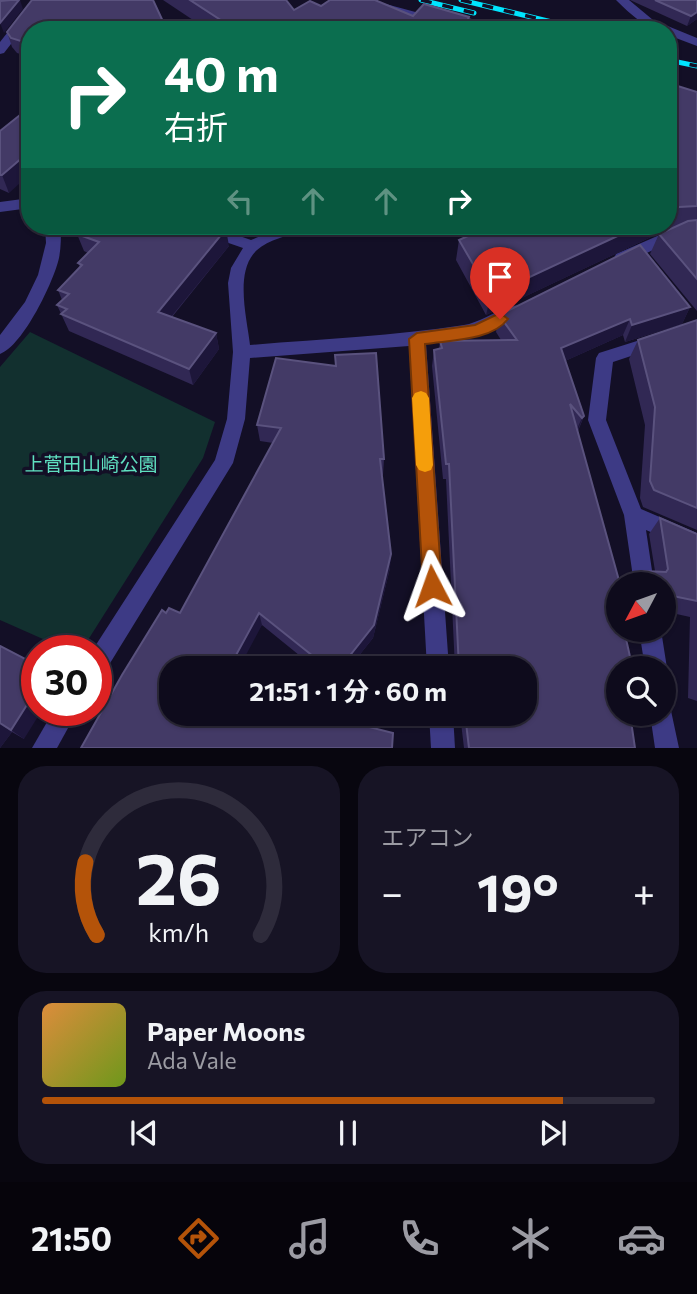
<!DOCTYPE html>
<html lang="ja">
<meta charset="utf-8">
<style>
:root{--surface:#0e0b1c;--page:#171425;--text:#f1f3f6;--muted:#9b9ba3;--line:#2e2b3b;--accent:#b45309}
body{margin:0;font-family:Commissioner,"Noto Sans JP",sans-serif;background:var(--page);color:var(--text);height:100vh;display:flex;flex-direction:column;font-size:26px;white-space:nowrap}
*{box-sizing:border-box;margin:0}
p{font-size:23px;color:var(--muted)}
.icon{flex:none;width:38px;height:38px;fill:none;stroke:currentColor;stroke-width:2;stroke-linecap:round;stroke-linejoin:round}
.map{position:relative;height:748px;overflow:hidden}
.panel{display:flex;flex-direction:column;gap:18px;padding:18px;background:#08060f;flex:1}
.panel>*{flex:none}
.top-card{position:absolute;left:21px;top:21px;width:656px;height:214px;border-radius:28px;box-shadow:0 2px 5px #0004,0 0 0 2px var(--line);background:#0b6e4f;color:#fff;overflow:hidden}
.needle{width:46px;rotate:229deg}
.fabs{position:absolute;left:606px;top:572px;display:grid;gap:14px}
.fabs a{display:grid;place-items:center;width:70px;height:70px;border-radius:50%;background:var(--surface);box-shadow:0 2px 5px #0004,0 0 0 2px var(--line);font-size:35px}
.speed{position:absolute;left:21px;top:635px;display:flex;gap:14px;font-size:35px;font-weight:700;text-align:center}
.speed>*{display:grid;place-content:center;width:91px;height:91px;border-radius:50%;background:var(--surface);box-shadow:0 2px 5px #0004,0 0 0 2px var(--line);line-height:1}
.speed .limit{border:10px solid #d22;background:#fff;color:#111}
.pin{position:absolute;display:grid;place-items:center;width:60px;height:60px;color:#fff;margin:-72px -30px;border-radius:50% 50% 50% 0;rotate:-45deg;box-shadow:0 0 7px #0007}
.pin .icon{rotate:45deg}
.me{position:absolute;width:77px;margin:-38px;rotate:356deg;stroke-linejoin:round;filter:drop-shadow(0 0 5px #0008)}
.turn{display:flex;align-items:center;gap:24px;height:147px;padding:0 28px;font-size:32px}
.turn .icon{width:91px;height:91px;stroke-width:2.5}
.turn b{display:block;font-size:49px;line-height:60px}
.lanes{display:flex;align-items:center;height:66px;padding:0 28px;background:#0003;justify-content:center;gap:35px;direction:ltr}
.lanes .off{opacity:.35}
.big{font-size:52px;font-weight:700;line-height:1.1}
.panel .widget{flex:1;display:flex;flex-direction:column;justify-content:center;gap:10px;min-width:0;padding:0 24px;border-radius:28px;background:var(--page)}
.panel .dial{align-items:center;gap:0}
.dial svg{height:182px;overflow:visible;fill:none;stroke:var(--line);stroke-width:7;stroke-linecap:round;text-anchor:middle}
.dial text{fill:var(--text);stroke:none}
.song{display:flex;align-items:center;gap:21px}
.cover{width:84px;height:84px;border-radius:10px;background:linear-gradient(135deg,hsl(30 70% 55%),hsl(80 70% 35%))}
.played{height:7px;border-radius:4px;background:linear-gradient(90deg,var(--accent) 85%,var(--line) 85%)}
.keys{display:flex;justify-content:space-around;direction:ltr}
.heat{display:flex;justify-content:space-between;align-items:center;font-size:38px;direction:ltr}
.panel .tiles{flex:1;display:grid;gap:18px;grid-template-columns:1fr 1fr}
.widget:last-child{grid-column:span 2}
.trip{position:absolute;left:159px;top:656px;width:378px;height:70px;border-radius:28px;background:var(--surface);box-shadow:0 2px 5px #0004,0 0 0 2px var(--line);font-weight:700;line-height:70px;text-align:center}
.tab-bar{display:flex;height:112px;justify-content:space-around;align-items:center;background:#06040b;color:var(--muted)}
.tab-bar .icon{width:49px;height:49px}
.tab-bar .active{color:var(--accent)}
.tab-bar b{font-size:32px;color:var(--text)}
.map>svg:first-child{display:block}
.green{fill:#12302f}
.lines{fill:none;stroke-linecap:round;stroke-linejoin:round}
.minor{fill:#3d3a85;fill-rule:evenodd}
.rail-casing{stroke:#00e5ff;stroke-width:5}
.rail{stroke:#130f26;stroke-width:3.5;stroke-dasharray:11;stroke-linecap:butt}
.wall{fill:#312854}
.shaded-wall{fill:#1d163a}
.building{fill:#433a66;stroke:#5a527e;stroke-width:2}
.route{fill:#b45309;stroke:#753606;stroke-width:2}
.slow{fill:#f59e0b}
.labels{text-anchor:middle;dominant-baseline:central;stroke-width:7;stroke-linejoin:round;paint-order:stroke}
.park-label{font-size:19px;fill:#5fe0c0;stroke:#130f26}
</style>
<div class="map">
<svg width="697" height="748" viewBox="0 0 697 748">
<rect width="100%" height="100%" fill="#130f26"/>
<polygon class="green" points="30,332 215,422 203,458 81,651 70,651 0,620 0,367"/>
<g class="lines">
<g class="minor">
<polygon points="33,0 45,0 4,53 0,54 0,42"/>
<polygon points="351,0 371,0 482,30 461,30"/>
<path d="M616,0h13l24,20 44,18v8l-29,-11v-5c-21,0 -37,-15 -52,-30z"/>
<polygon points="30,198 30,208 0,212 0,202"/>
<path d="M45,226h16c0,11 0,22 -2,32 -5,23 -36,88 -59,96v-19l25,-33 13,-27 8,-32z"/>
<path d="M189,226h22l40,14 33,-14h21l-3,4c-12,5 -34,10 -45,20 -23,21 -10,68 -7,95 71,-6 143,-9 214,-20 18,-2 45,-24 60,-19l2,4 -2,4 -47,22 -51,8 23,324h-22l-18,-322 -159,12 -5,61 -12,44 -129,210 -8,3v-25h-4l123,-191 12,-41 6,-67 -5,-69 3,-15 12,-20 -52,-18z"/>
<polygon points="697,228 697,238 678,239 622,264 614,258 616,254 671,230"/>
<polygon points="697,322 697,334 613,362 606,420 641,509 697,533 697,552 646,530 654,584 634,584 624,515 588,420 596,358 599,353"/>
<polygon points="639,630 661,630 667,668 664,676 663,668 645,668"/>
<polygon points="663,703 670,706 679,748 655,748 650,714 663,714"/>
<polygon points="54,710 78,710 57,748 32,748"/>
<polygon points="429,714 453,714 455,748 431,748"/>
</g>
<g class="rail-casing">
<g id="rail">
<polyline points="421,0 474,13"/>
<polyline points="461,0 585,30"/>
<polyline points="668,60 697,66"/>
</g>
</g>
<use href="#rail" class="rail"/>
</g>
<g class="wall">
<polygon points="163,0 286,0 294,10 321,6 413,16 469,17 469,19 506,30 208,30"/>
<polygon points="630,0 697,0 697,19 687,26"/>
<polygon points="30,30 30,57 17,53 12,47 7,32"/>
<polygon points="697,92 697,311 650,254 659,234 673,227 670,228 486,315 456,260 459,240 668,226"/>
<polygon points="0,131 9,193 0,189"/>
<polygon points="218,226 246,226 240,233"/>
<polygon points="77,234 229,246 172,317 216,333 219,349 193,385 69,331 57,305 62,300 58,290 80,267 78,263 88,253 84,251"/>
<polygon points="690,307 682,324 625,342 623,335 565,361 584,416 578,431 618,630 631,661 624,668 635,748 464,748 460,714 525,714 525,668 455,668 446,479 443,479 432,366 434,350 439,349 440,341 501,340 496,332 499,315"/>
<polygon points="697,320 697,530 643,507 640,498 645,425 629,359 638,340"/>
<polygon points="335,355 384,459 383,475 382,475 390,568 373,638 349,668 315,668 262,625 172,714 81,748 166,613 180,613 273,443 260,441 257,425 335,366"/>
<polygon points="660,518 697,534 697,701 688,698 690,617 663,611 663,584 634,584 644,571 655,571 649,534"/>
<polygon points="0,646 24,739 12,732 0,748"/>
</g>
<g class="shaded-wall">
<polygon points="19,0 20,0 23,9 4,33 0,23"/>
<polygon points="697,12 697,19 687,26 691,16"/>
<polygon points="30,151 30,174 9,193 2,175"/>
<polygon points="679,207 670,228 486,315 491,295 639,226 668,226 668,212"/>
<polygon points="238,226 246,226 240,233"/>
<polygon points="226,229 229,246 162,328 158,312"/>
<polygon points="690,307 682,324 625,342 632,325"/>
<polygon points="630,319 623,335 556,365 561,348"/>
<polygon points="216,333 219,349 193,385 189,369"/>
<polygon points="584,416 577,432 575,433 582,418"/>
<polygon points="391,554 390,568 373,638 349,668 340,668"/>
<polygon points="259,613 262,625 239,668 229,668"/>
<polygon points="37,689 37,710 42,710 24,739 11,730"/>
<polygon points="0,723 12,732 0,748"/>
</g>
<g class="building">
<polygon points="11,0 19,0 0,23 0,1"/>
<polygon points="32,0 153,0 167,30 30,30 30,44 11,38 7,32"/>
<polygon points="190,0 286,0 294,10 310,1 321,6 330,0 375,0 413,16 424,4 469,17 468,19 506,30 236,30"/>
<polygon points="655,0 697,0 697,12 691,16"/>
<polygon points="668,83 697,92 697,206 679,207 668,212"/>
<polygon points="30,107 30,151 2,175 0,175 0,131"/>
<polygon points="697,220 697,279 659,234 688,221"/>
<polygon points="85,226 217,226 226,229 158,312 216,333 189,369 61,314 67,309 57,305 69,294 58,290 82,265 78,263 99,242 77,234"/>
<polygon points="490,226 639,226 491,295 459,240"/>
<polygon points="640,245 690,307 632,325 630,319 561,348 584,416 582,418 570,404 620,584 618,584 618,630 624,630 631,661 622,661 624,668 618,668 618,714 630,714 635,748 469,748 465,714 525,714 525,668 459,668 449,464 446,464 434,350 442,348 440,341 517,340 499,315"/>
<polygon points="697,320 697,508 654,490 650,481 655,407 638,340"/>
<polygon points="376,353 384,459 380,459 391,554 374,625 340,668 328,668 259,613 229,668 172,668 172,714 318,714 393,733 392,748 81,748 122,675 162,610 166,613 169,608 180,613 281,428 257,425 276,358 336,366 335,355"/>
<polygon points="660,518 697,534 697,601 663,594 663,584 643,584 644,571 666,572 668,569"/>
<polygon points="0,646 37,665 37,689 11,730 0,723"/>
</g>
<path class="route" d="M500,313l8,6c-17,22 -58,21 -83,25l17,242 -3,7 -7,2 -6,-2 -3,-7 -14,-247 8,-6 58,-8z"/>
<polygon class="slow" points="421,391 426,393 429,398 433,465 431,470 425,472 419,470 416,465 412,398 415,393"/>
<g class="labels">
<g class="park-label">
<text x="91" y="463">上菅田山崎公園</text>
</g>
</g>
</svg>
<div class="fabs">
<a><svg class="needle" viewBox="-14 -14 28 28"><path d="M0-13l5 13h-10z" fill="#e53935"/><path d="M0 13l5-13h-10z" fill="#9b9ba3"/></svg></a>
<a><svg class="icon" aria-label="search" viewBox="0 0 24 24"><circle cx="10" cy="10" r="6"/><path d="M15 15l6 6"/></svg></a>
</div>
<div class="speed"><div class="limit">30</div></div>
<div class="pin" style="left:500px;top:319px;background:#d93025"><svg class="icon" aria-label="arrive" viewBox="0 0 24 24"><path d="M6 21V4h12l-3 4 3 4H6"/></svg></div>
<svg class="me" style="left:432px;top:586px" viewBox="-20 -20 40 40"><path d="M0-17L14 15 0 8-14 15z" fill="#b45309" stroke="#fff" stroke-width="4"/></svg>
<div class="trip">21:51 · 1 分 · 60 m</div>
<div class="top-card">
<div class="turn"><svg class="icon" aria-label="right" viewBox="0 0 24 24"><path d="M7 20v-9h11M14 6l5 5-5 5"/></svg><div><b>40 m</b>右折</div></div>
<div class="lanes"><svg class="icon off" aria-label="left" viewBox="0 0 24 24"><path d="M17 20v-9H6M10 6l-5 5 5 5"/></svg><svg class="icon off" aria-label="ahead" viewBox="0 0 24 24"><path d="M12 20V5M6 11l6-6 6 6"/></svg><svg class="icon off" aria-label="ahead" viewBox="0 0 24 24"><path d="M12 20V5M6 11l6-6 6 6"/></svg><svg class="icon" aria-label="right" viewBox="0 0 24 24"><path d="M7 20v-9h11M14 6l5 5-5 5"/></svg></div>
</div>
</div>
<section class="panel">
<div class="tiles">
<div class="widget dial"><svg viewBox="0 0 100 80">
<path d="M14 69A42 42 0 1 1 86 69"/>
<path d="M14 69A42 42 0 0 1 9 37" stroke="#b45309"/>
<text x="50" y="56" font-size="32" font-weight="700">26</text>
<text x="50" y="72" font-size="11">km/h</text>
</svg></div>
<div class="widget"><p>エアコン</p>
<div class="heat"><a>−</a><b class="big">19°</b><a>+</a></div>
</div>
<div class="widget">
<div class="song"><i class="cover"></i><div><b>Paper Moons</b><p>Ada Vale</p></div></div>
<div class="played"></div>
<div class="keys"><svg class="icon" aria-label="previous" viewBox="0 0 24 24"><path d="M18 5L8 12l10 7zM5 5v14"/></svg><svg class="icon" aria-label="pause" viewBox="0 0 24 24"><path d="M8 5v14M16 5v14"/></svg><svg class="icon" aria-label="next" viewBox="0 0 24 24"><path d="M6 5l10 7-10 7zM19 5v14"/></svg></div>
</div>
</div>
</section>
<nav class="tab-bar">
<b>21:50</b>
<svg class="icon active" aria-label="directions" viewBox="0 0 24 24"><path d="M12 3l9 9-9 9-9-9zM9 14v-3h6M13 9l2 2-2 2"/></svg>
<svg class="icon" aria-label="music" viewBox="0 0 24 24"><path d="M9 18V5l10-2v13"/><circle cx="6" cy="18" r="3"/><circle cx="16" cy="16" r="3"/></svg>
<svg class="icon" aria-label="phone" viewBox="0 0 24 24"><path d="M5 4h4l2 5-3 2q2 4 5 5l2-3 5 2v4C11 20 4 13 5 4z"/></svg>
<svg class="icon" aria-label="climate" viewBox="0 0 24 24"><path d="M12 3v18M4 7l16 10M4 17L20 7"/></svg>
<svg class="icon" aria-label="car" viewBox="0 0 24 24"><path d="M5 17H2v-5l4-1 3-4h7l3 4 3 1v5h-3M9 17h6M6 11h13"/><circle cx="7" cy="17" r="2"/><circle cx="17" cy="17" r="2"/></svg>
</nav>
